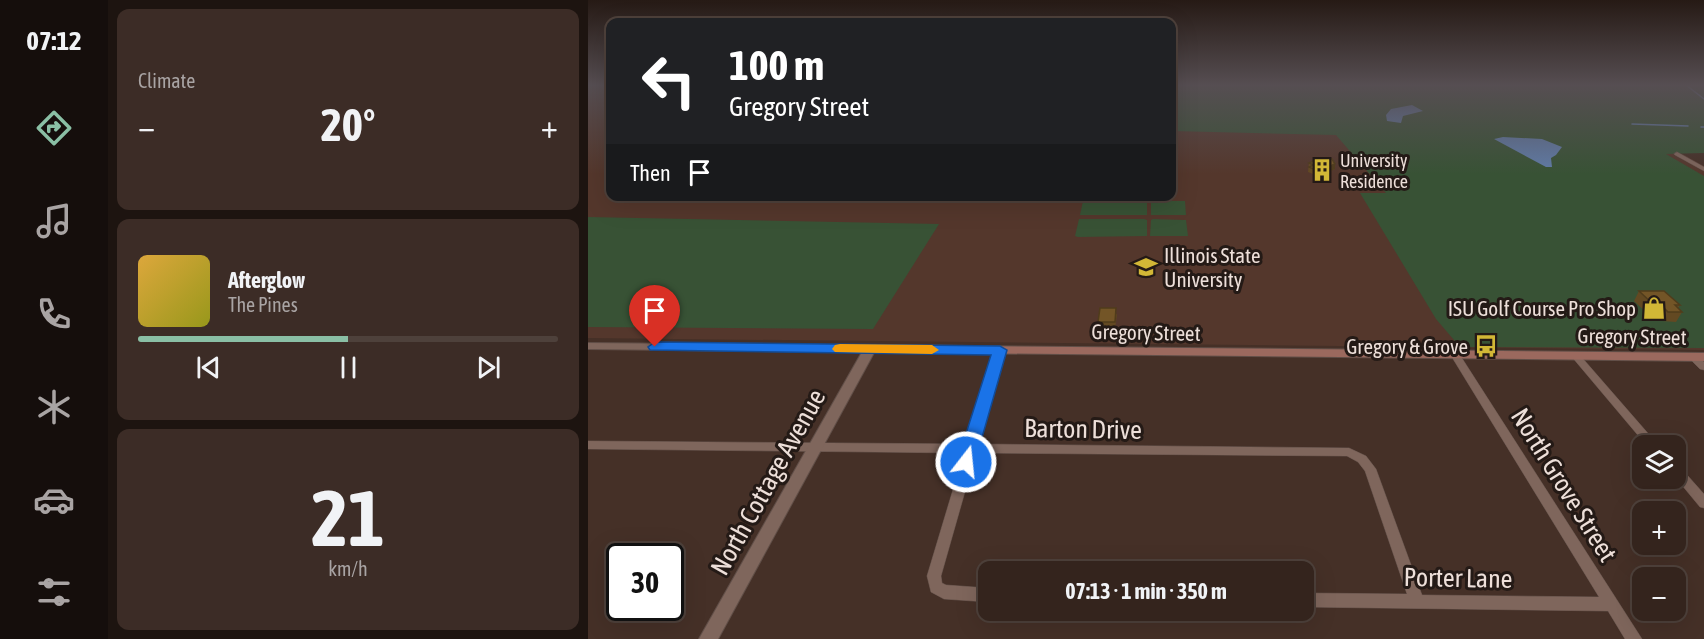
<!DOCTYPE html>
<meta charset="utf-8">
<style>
:root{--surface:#34241d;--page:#3c2c26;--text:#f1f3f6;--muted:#a9a4a4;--line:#4e413b;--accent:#8abfa5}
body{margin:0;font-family:"Asap Condensed",sans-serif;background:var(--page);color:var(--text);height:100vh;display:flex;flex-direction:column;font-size:22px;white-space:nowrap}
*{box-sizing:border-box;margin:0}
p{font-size:20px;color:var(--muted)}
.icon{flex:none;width:33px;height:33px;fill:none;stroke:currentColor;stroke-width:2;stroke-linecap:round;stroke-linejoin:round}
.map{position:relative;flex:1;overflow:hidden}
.drawer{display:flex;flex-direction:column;gap:9px;padding:9px;background:#1d1410;width:480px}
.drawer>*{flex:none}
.top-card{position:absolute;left:18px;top:18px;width:570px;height:183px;border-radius:12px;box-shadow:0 6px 24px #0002,0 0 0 2px var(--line);background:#202124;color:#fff;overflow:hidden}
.fabs{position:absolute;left:1044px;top:435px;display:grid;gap:12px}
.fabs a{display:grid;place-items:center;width:54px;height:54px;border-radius:12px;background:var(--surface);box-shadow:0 6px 24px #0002,0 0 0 2px var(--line);font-size:30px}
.speed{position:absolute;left:18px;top:543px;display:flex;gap:12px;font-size:30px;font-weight:700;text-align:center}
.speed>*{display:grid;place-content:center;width:78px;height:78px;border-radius:50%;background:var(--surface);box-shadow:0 6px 24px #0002,0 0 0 2px var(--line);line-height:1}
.speed .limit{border:3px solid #111;border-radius:9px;background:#fff;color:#111}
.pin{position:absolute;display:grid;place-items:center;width:51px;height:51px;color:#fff;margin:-62px -26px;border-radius:50% 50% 50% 0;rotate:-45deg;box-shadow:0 0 6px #0007}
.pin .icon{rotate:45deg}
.me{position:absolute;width:66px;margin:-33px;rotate:16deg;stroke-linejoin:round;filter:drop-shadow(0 0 4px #0008)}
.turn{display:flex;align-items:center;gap:21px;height:126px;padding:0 24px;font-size:27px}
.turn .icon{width:78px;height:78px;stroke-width:2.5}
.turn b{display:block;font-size:42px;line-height:51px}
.then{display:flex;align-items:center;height:57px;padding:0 24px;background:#0003;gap:12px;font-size:22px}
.big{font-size:45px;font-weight:700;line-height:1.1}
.drawer .card{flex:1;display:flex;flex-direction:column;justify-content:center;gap:9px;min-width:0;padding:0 21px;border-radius:12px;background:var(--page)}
.drawer .dial{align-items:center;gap:0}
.dial b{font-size:78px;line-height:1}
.song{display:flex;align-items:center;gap:18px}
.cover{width:72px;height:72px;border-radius:9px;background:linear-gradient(135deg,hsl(40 70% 55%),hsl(60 70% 35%))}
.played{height:6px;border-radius:3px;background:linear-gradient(90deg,var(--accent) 50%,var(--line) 50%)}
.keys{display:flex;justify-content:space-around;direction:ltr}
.heat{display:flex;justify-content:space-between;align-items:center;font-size:33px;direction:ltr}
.trip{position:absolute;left:390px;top:561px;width:336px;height:60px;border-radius:12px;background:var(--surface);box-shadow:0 6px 24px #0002,0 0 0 2px var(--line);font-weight:700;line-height:60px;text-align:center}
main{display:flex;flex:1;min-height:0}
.tabs{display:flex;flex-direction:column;width:108px;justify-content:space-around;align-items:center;background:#150e0c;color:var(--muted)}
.tabs .icon{width:42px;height:42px}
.tabs .on{color:var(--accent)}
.tabs b{font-size:27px;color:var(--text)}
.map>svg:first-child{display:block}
.built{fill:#54372c}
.green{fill:#385235}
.water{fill:#607ba6}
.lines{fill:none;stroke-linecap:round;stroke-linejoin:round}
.stream{stroke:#607ba6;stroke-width:1.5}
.minor-casing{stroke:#614f48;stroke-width:1}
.tertiary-casing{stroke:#614f48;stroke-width:2}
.secondary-casing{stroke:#614f48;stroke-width:2}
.minor{fill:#7f665c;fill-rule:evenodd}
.tertiary{fill:#7f665c;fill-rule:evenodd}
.secondary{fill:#9b695e;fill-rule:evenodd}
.wall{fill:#634922}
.shaded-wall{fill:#503c1b}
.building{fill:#735527;stroke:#503c1b;stroke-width:1.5}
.route{fill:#1a73e8;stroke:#114b97;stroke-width:1.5}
.slow{fill:#f59e0b}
.labels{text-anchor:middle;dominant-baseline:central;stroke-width:6;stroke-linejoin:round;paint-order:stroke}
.far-poi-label{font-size:18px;fill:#eddfd9;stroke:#241a16;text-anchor:start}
.poi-label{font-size:21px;fill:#eddfd9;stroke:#241a16;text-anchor:end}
.street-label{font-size:21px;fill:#eddfd9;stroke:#241a16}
.near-street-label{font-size:26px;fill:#eddfd9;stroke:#241a16}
</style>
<main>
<nav class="tabs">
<b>07:12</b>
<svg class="icon on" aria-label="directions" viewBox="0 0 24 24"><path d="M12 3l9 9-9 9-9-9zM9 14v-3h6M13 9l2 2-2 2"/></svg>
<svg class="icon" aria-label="music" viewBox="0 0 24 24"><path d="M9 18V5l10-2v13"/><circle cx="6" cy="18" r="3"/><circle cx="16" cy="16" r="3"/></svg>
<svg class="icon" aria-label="phone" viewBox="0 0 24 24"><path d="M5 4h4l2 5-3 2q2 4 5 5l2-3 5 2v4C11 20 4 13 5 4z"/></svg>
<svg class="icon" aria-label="climate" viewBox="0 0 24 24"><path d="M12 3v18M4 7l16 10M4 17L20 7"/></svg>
<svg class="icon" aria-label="car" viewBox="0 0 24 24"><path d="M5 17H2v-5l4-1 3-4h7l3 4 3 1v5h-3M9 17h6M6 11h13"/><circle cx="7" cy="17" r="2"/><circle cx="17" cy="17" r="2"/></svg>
<svg class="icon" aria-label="filters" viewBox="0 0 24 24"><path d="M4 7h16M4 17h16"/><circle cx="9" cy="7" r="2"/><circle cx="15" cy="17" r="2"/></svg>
</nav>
<section class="drawer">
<div class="card"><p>Climate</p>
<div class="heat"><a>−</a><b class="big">20°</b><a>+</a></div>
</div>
<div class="card">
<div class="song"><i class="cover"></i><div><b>Afterglow</b><p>The Pines</p></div></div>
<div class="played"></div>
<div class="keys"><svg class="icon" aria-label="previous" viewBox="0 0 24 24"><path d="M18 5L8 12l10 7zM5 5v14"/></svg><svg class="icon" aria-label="pause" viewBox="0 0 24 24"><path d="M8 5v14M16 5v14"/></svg><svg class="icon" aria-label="next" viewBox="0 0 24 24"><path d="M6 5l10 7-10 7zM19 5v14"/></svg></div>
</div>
<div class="card dial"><b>21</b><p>km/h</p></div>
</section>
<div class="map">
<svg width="1116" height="639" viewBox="0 0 1116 639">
<rect width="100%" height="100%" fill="#453027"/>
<polygon class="built" points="0,85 22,85 22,196 584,196 584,85 1076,153 1093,153 1116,166 1116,350 0,338"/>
<g class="green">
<polygon points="584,85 1116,85 1116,153 1078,154 1116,176 1116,348 872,347 848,319 772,193 798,193 748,135 584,131"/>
<polygon points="497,200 556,200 559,201 559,215 492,215 495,201"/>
<polygon points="563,201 597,201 598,215 563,215"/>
<polygon points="0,217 351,224 285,329 0,327"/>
<polygon points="491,219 556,219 559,220 559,236 490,237 487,236"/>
<polygon points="565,219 598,220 600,236 562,236 563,220"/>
</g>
<g class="water">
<polygon points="824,105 835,111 815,116 813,123 799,121 798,115 803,109"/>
<polygon points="915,137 954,139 974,147 968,155 963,158 964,167 958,167 906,139"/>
</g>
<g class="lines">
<g class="stream">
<polyline points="1098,85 1116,99"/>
<polyline points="1044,124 1100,126"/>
<polyline points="1113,127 1116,127"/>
</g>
<g class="minor-casing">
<g id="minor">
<polygon points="1089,152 1116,167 1116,171 1087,155 1086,154"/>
<polygon points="412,347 417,350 390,444 761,448 778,456 788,469 834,595 1011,597 862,354 867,351 870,352 1054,639 1037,639 1020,611 716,607 716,593 819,594 777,471 770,462 759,456 388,453 353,576 354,583 358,585 400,588 400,602 356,599 343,592 339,576 376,453 0,449 0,441 379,444 407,350"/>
<polygon points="987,352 990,353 1071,446 1059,446 984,357 982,355"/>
<polygon points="1104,353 1107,354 1116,362 1116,370 1112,369 1099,356 1101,354"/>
<polygon points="1088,465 1092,467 1116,494 1116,508 1112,507 1088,478"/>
</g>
</g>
<g class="tertiary-casing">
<polygon id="tertiary" points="0,343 282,346 288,349 130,639 111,639 274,352 0,349"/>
</g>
<g class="secondary-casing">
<polygon id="secondary" points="282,345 1116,353 1116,361 277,352 276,349"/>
</g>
<use href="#minor" class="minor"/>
<use href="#tertiary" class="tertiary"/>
<use href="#secondary" class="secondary"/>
</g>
<g class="wall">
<polygon points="721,163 747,164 747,169 730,176 720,172"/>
<polygon points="1051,291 1092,305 1090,308 1094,312 1088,322 1074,321 1068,316 1062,316 1046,301"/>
<polygon points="529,314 527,329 510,329 510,322"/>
</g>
<polygon class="shaded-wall" points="747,164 747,169 730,176 730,171"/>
<g class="building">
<polygon points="732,158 744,159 747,164 730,171 721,167 726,165 721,163"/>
<polygon points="1051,291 1076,291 1092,305 1087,305 1094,312 1080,312 1074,306 1067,306"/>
<polygon points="512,308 528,308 527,322 510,322"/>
</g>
<linearGradient id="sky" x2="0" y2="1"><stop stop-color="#261a15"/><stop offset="0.49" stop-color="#564e52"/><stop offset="1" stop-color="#564e52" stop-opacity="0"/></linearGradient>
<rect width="1116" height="174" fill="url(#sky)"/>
<polygon class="route" points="67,342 412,346 419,350 387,462 385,467 378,469 372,467 369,462 403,355 62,350 60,347"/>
<polygon class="slow" points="252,344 344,345 351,350 344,354 247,352 244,349 247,345"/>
<defs>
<g id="building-bare" transform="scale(1.8)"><path d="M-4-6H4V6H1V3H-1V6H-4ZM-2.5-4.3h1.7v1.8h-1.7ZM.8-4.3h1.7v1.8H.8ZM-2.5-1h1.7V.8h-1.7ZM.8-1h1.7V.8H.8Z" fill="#d2b736" stroke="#241a16" stroke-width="2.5" paint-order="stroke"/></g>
<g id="university-bare" transform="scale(1.8)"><path d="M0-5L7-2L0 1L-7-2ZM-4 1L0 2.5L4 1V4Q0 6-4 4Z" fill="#d2b736" stroke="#241a16" stroke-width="2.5" paint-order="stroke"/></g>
<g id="shop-bare" transform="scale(1.8)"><path d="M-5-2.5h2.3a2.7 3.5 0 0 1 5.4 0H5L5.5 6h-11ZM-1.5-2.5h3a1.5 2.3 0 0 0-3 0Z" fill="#d2b736" stroke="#241a16" stroke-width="2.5" paint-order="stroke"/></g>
<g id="bus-bare" transform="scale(1.8)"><path d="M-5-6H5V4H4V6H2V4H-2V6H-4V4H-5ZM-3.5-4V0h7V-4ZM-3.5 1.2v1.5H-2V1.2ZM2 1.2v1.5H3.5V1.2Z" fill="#d2b736" stroke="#241a16" stroke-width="2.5" paint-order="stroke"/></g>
</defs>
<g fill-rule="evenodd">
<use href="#building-bare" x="734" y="170"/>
<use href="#university-bare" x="558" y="267"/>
<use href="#shop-bare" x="1066" y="308"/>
<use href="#bus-bare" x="898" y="346"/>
</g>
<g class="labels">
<g class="far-poi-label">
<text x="752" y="160">University<tspan x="752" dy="21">Residence</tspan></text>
</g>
<g class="poi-label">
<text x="576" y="255" text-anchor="start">Illinois State<tspan x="576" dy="24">University</tspan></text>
<text x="1048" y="308">ISU Golf Course Pro Shop</text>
<text x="880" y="346">Gregory &amp; Grove</text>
</g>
<g class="street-label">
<text transform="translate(558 332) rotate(1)">Gregory Street</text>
<text transform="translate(1044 336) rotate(1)">Gregory Street</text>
</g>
<g class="near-street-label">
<text transform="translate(495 429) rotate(1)">Barton Drive</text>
<text transform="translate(180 482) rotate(-61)">North Cottage Avenue</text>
<text transform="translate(976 485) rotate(58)">North Grove Street</text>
<text transform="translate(870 578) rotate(1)">Porter Lane</text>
</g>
</g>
</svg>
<div class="fabs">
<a><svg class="icon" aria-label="layers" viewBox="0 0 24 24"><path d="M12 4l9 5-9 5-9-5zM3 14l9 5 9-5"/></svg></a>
<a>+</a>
<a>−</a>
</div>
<div class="speed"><div class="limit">30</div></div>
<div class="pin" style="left:67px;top:347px;background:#d93025"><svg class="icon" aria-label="arrive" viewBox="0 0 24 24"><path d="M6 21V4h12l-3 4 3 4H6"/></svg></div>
<svg class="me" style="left:378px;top:462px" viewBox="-20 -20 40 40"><circle r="17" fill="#1a73e8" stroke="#fff" stroke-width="3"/><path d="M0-11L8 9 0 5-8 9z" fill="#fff"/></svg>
<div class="trip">07:13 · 1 min · 350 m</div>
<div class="top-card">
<div class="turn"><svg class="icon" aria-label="left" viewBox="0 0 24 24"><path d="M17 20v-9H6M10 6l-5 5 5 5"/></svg><div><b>100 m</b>Gregory Street</div></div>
<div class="then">Then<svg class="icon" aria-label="arrive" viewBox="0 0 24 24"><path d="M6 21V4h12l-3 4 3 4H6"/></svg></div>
</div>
</div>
</main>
